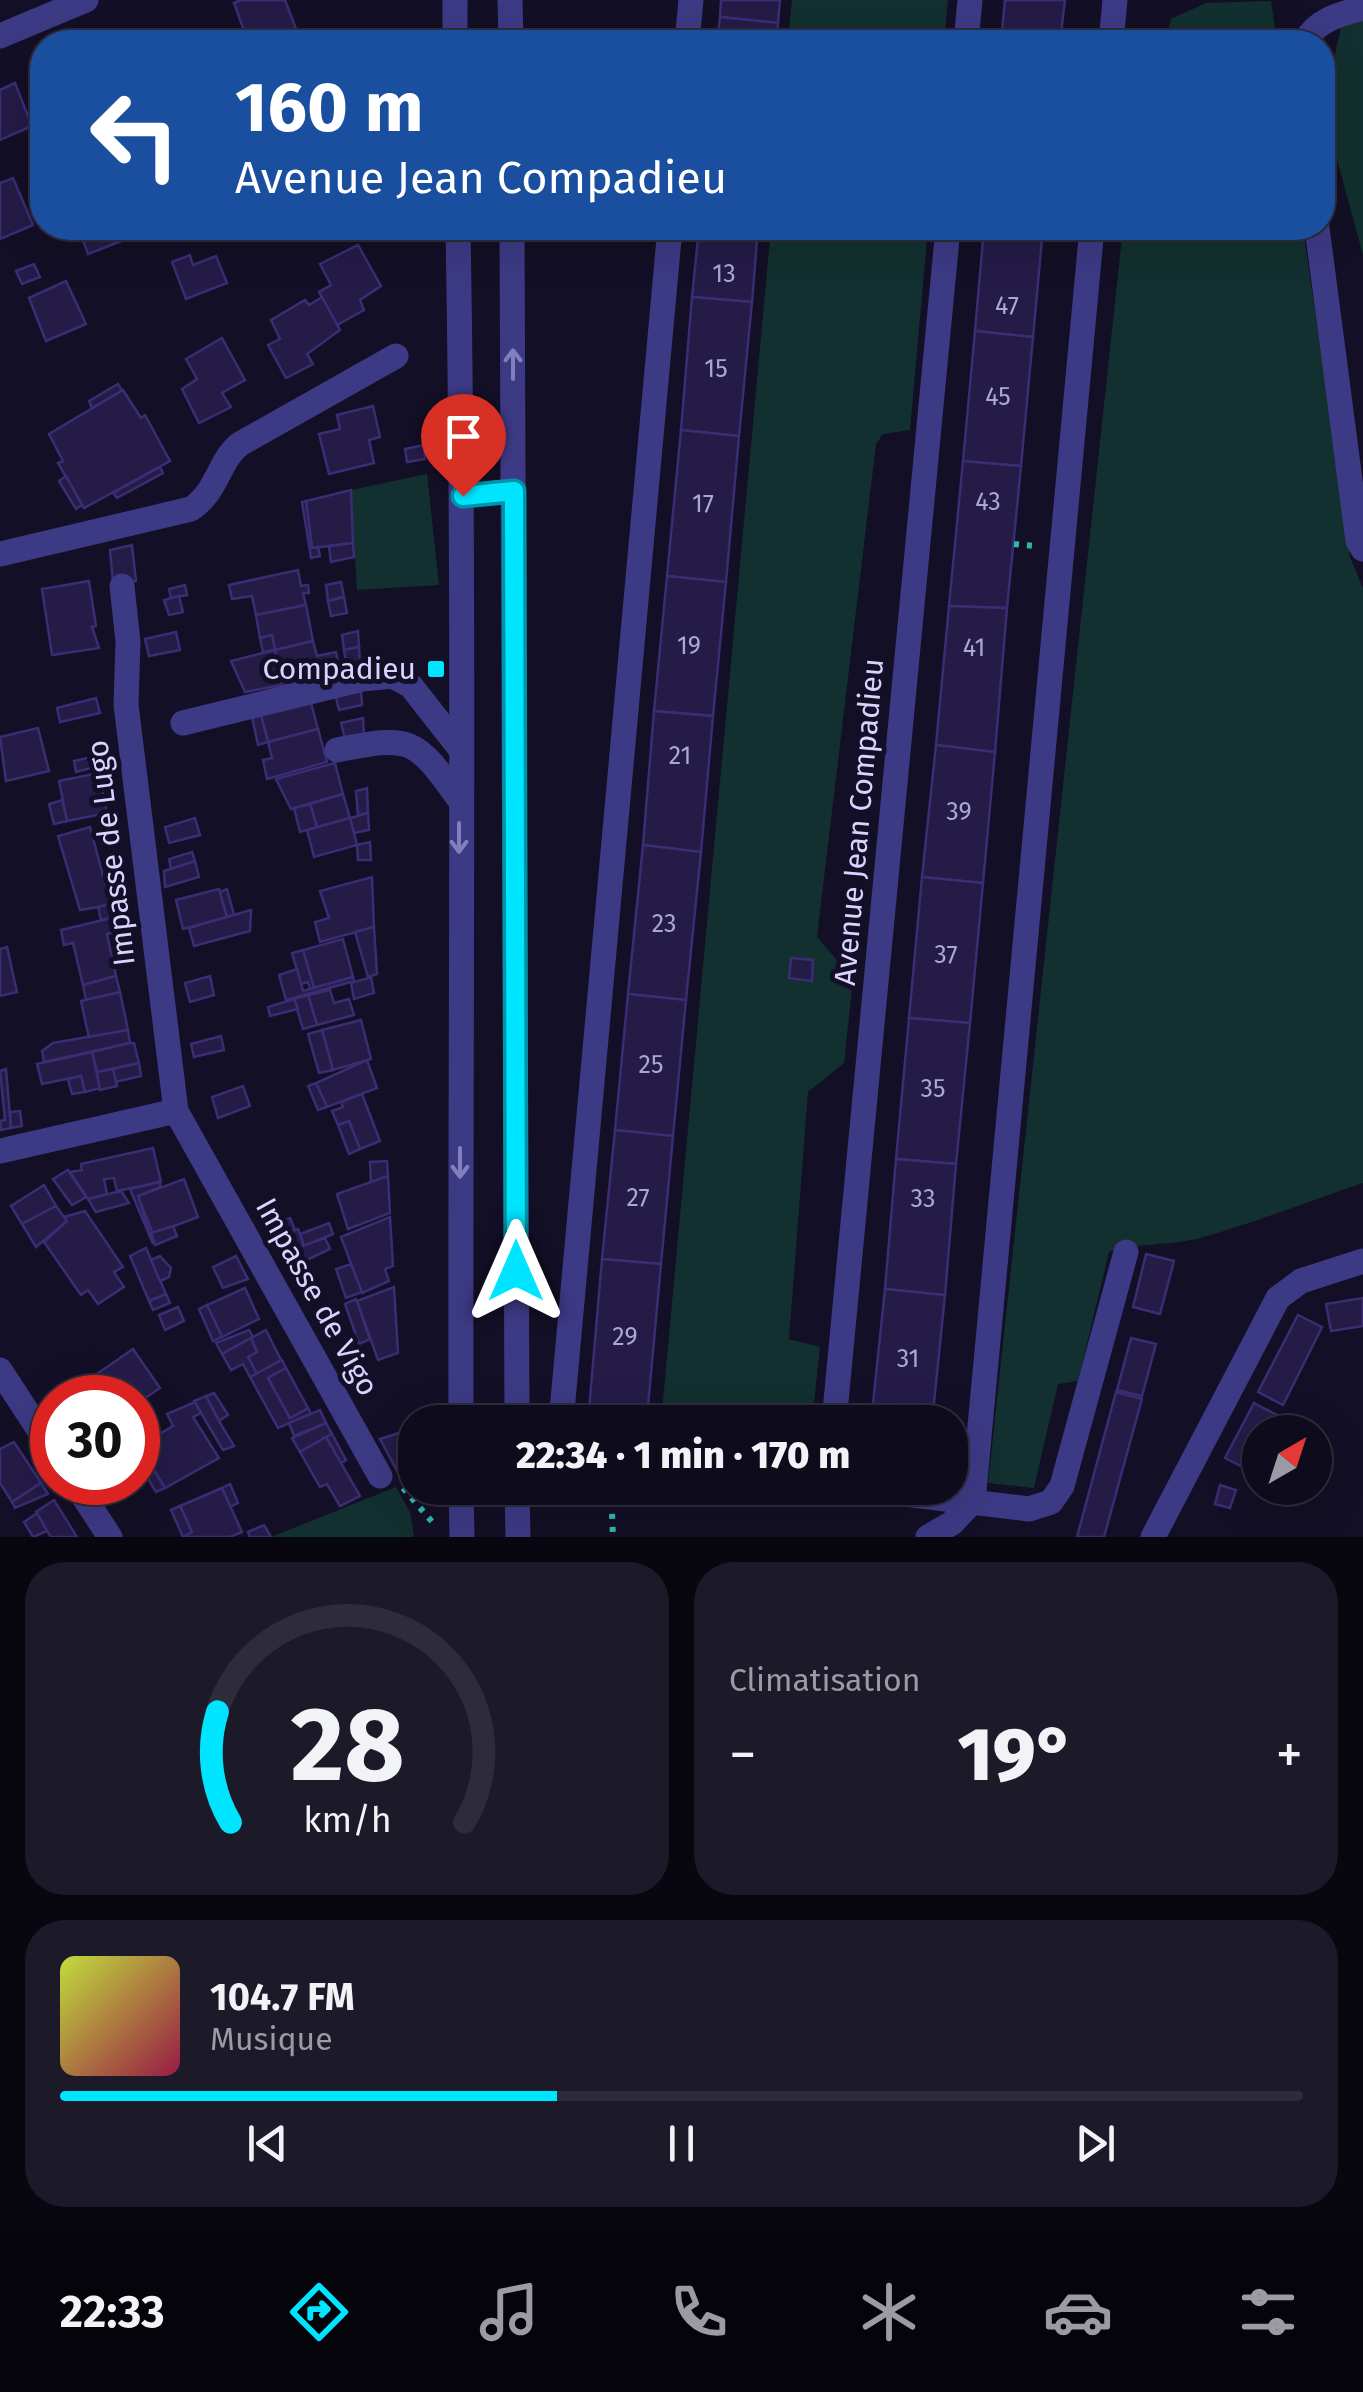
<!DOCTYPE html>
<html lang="fr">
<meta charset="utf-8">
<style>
:root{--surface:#0e0b1c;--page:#1c1929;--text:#f1f3f6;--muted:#9b9ba3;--line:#2e2b3b;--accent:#00e5ff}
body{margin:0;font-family:"Fira Sans",sans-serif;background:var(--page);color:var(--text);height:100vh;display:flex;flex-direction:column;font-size:38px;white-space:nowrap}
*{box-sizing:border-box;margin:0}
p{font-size:32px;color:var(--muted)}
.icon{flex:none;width:55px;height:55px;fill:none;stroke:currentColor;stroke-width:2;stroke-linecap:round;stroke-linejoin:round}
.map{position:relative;height:1537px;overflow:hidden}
.details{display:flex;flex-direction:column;gap:25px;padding:25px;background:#08060f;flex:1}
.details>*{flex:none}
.guide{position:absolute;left:30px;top:30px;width:1305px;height:210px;border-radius:40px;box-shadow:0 10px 40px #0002,0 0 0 2px var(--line);background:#1a4fa0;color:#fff;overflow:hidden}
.needle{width:65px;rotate:39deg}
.fabs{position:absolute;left:1242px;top:1415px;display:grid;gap:20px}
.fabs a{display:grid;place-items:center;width:90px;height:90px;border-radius:50%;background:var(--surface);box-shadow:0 10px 40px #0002,0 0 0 2px var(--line);font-size:50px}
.speed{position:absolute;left:30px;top:1375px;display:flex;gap:20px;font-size:50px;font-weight:700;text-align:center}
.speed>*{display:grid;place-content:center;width:130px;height:130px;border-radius:50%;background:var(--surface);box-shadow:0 10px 40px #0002,0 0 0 2px var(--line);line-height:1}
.speed .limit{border:15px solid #d22;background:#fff;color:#111}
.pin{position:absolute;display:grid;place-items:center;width:85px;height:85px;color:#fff;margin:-102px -42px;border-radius:50% 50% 50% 0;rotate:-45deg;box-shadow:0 0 10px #0007}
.pin .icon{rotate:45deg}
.me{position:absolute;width:110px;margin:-55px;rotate:0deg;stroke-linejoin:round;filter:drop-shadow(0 0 8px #0008)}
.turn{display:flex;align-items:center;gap:35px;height:210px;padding:0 40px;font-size:45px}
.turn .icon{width:130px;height:130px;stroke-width:2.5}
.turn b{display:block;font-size:70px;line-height:85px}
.big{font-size:75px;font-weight:800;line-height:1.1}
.details .widget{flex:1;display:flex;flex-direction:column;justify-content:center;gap:15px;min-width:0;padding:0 35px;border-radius:40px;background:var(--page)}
.details .dial{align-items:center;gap:0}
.dial svg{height:260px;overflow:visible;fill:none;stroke:var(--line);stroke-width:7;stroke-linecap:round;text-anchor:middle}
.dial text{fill:var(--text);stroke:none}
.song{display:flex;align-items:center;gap:30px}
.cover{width:120px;height:120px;border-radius:15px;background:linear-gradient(135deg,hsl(70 70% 55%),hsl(340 70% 35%))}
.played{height:10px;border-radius:5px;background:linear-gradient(90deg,var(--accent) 40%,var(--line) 40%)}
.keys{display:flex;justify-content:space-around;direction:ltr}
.heat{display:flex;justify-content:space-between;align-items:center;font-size:55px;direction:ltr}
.details .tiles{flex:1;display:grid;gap:25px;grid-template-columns:1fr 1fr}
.widget:last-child{grid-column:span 2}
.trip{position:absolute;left:398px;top:1405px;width:570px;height:100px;border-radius:40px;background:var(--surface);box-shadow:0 10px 40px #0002,0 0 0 2px var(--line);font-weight:800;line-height:100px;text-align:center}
.menu{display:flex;height:160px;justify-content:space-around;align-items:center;background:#06040b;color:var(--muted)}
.menu .icon{width:70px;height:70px}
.menu .current{color:var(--accent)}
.menu b{font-size:45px;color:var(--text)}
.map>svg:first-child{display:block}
.green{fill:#12302f}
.building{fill:#241b47;stroke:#3b2d73;stroke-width:2.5}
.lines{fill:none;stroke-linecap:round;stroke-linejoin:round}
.path{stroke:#2fb8b0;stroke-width:6;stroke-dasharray:5 8;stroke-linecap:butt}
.minor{stroke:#3d3a85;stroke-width:25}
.oneway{stroke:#837fbc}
.route-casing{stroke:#0095a6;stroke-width:25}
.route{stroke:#00e5ff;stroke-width:18}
.poi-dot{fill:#00e5ff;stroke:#130f26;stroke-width:4}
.labels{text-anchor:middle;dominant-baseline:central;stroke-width:10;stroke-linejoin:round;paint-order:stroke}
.number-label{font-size:25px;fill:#aca6d1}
.poi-label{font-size:30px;fill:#d9d4ff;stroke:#130f26;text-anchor:end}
.street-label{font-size:30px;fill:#d9d4ff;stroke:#130f26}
</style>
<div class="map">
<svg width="1363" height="1537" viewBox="0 0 1363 1537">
<rect width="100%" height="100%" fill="#130f26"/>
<g class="green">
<polygon points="792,0 948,0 944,42 788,42"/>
<polygon points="1347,0 1363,0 1363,255 1323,108"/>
<polygon points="1271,1 1277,42 1165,42 1171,19 1206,3"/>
<polygon points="771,228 928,228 910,430 883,434 876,444 817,937 853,979 844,1063 808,1092 789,1339 820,1347 812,1422 661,1422"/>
<path d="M1123,228h180l47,329 13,31v595c-54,18 -108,40 -163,55 -29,8 -68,5 -91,14l-31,129 -20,3 -24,104 -46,-5z"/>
<polygon points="427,474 439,585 357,590 351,490"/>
<polygon points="396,1487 410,1512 414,1537 271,1537"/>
</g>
<g class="building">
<polygon points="241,0 285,0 301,42 248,42 234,3"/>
<polygon points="721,0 780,0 778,23 720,17"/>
<polygon points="1005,0 1065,0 1060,42 1001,42"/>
<polygon points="720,17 778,23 776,42 717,42"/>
<polygon points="15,83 32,126 0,140 0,90"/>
<polygon points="13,178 33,225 0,239 0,183"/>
<polygon points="84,228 136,228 139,234 88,254 80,232"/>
<polygon points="699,228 758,228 752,302 692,297"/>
<polygon points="984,228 1043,228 1033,337 975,331"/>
<polygon points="358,245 381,286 360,300 364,310 337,325 319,292 331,285 320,264"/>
<polygon points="190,255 193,265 216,256 227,283 186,299 172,262"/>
<polygon points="34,264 40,277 22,284 16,271"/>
<polygon points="66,281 86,324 46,341 29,298"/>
<polygon points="322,297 340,330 307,354 313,364 286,378 268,345 280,339 271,320 305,300 309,305"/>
<polygon points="692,297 752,302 739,436 681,430"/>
<polygon points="975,331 1033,337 1021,466 963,461"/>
<polygon points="222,338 245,380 222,393 231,407 199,423 182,389 197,379 186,359"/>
<polygon points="118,384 122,391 92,408 89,401"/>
<polygon points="123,390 141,418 145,415 170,461 84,508 58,463 63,461 49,434"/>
<polygon points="373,406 380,437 369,440 374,463 329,474 319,434 340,429 337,415"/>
<polygon points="681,430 739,436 726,582 667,576"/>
<polygon points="424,445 425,459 407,462 405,449"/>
<polygon points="963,461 1021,466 1007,608 949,606"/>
<polygon points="160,467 163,473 117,498 113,493"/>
<polygon points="66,476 82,505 76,509 59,481"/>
<polygon points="351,490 353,543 312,548 306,501"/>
<polygon points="306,501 312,548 318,547 320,556 311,558 302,502"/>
<polygon points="353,543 354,557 331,562 329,546"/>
<polygon points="132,545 136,581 113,583 110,550"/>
<polygon points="298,570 301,586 308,585 309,593 303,593 306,605 256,615 252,596 232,599 229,585"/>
<polygon points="667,576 726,582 713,716 654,711"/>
<polygon points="89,581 96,626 92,627 99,648 52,655 42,589"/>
<polygon points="341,582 344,597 328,601 326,585"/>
<polygon points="185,585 187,595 171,598 169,589"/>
<polygon points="179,596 183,612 169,615 164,600"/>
<polygon points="344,597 347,613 331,616 328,601"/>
<polygon points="306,605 313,641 275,650 272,635 260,638 256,615"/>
<polygon points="949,606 1007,608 995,752 936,745"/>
<polygon points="358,631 359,647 344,650 342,635"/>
<polygon points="176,632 180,650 149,656 145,639"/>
<polygon points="272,635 275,650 263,652 260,638"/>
<polygon points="313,641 317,656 336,652 340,671 282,685 275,650"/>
<polygon points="359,647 360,666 347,669 344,650"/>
<polygon points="275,650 282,685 245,692 231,661"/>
<polygon points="361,691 362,705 339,710 336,697"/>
<polygon points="96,698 100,713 60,722 57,708"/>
<polygon points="311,703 318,729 268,742 261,715"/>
<polygon points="654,711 713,716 701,852 643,845"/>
<polygon points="261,715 268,742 258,745 252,717"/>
<polygon points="363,718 364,736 345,739 341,723"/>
<polygon points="38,728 49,771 6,781 0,737"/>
<polygon points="318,729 327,762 267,779 263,760 272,758 268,742"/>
<polygon points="936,745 995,752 983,883 922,877"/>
<polygon points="92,757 95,767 76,772 74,761"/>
<polygon points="335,763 343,794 291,809 276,779"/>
<polygon points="99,773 107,813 67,821 59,781"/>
<polygon points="367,788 368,813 358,815 356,791"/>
<polygon points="343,794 350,818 317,827 310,804"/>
<polygon points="62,800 67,821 54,824 49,804"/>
<polygon points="310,804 317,827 300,832 294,808"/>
<polygon points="368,813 369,830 354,833 350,818"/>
<polygon points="195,818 200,835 169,843 165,827"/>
<polygon points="350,818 357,845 314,857 307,830"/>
<polygon points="90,827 111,905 80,910 58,836"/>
<polygon points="370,842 371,860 358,860 357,845"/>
<polygon points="643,845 701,852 686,1000 628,994"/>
<polygon points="192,852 195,861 171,869 169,859"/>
<polygon points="195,861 199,877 165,887 164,871"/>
<polygon points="372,877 374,927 320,942 315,922 329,918 320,891"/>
<polygon points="922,877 983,883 970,1023 909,1018"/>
<polygon points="219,889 227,917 183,929 176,900"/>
<polygon points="227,889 234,915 227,917 220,892"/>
<polygon points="127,899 128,914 101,920 98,907"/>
<polygon points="251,910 250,931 194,946 189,928"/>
<polygon points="128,914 130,928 107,934 116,976 83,985 73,943 64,945 61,930"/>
<polygon points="374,927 377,974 368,977 355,932"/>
<polygon points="343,939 353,977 314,988 303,950"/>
<polygon points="7,947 17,992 0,996 0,949"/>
<polygon points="303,950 314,988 310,989 308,982 301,984 292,953"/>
<polygon points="791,958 813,960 812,981 789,978"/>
<polygon points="297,969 303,991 353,977 354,981 286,1000 279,975"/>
<polygon points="116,976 120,992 86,1000 83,985"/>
<polygon points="210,976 214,995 190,1002 185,983"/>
<polygon points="371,977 374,993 354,999 351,983"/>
<polygon points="330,990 334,1003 349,999 354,1015 317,1025 308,995"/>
<polygon points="120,992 128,1030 89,1038 81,1001"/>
<polygon points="628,994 686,1000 673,1136 615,1130"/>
<polygon points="308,995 317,1025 303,1029 294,999"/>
<polygon points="294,999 298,1009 270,1016 268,1007"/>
<polygon points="909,1018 970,1023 956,1164 896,1159"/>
<polygon points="361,1020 371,1059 333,1070 322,1030"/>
<polygon points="128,1030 130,1043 44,1062 42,1051 53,1043"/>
<polygon points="322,1030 333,1070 319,1073 308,1034"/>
<polygon points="221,1036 224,1050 194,1057 191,1044"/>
<polygon points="130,1043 134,1043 139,1063 97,1072 92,1052"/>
<polygon points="92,1052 100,1088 85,1092 81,1076 42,1084 37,1064"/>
<polygon points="367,1060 377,1088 327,1107 316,1083"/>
<polygon points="139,1063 141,1076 115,1082 113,1069"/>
<polygon points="6,1069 11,1128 1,1130 0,1121 5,1120 0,1071"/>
<polygon points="113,1069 117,1086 100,1090 97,1072"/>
<polygon points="81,1076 85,1092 72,1094 68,1079"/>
<polygon points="316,1083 327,1107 318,1110 308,1086"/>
<polygon points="243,1086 250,1106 218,1118 212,1097"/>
<polygon points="362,1094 380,1141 360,1149 349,1121 338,1125 332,1111 343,1107 341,1102"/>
<polygon points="20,1111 22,1126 11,1128 10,1112"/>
<polygon points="349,1121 360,1149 349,1154 338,1125"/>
<polygon points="615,1130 673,1136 661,1264 602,1259"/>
<polygon points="153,1148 161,1182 117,1191 114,1178 104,1179 107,1194 88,1199 70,1172 82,1170 81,1164"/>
<polygon points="896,1159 956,1164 945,1295 885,1289"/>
<polygon points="387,1161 388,1176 371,1182 370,1162"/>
<polygon points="68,1170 86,1197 72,1205 53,1179"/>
<polygon points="388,1176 390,1213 348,1229 337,1194"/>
<polygon points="184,1179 198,1217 153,1234 138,1196"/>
<polygon points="159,1182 161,1187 138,1196 153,1244 130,1189"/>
<polygon points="44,1185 56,1206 22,1224 11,1206"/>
<polygon points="121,1191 129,1203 96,1212 88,1199"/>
<polygon points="56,1206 67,1221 36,1247 22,1224"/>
<polygon points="85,1211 123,1267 114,1272 124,1287 98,1304 88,1290 81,1295 44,1242 67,1221 64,1217"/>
<polygon points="390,1217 393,1266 385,1269 389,1281 362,1293 341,1237"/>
<polygon points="290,1218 295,1230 271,1238 265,1227"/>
<polygon points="329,1223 333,1234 304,1246 300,1234"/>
<polygon points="173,1226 177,1236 155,1245 151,1233"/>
<polygon points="298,1229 304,1246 280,1254 271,1238"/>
<polygon points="325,1238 330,1249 288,1269 280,1254"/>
<polygon points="146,1248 166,1294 149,1301 130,1256"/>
<polygon points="1146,1254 1174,1261 1160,1314 1133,1307"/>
<polygon points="160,1256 171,1268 169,1277 160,1281 151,1260"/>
<polygon points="236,1256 248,1279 223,1288 213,1267"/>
<polygon points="602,1259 661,1264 647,1417 589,1410"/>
<polygon points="351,1264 362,1292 346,1298 336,1269"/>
<polygon points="394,1287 398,1353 378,1360 357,1301"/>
<polygon points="245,1288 259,1319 222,1337 207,1305"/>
<polygon points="885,1289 945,1295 932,1422 871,1422"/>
<polygon points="166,1294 170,1303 153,1310 149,1301"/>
<polygon points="1363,1298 1363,1326 1331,1331 1326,1304"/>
<polygon points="356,1299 370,1339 359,1344 345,1304"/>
<polygon points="207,1305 222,1337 213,1341 199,1309"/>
<polygon points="178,1307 184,1321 165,1330 159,1315"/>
<polygon points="1298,1315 1322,1327 1283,1405 1258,1392"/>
<polygon points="249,1330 253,1337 222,1354 216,1343"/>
<polygon points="266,1330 281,1360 257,1374 248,1357 257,1352 251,1338"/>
<polygon points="251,1338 257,1352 248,1357 257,1374 250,1377 243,1364 231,1370 222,1354"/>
<polygon points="1131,1338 1156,1344 1142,1396 1117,1390"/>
<polygon points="133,1349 160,1388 138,1403 138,1398 85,1398 78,1387"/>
<polygon points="282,1360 286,1368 268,1378 290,1418 308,1408 311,1414 278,1428 250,1377"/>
<polygon points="286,1368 308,1408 290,1418 268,1378"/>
<polygon points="1116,1392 1142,1399 1104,1537 1077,1537"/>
<polygon points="214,1393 228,1415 219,1421 206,1396"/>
<polygon points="206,1396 219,1421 234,1446 223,1450 201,1413 194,1401"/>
<polygon points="195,1402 201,1413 193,1417 219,1458 165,1488 139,1446 173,1426 167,1414"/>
<polygon points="1254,1403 1277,1415 1268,1432 1260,1432 1260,1449 1249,1470 1225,1458"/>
<polygon points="320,1410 326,1423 294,1436 289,1423"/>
<polygon points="326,1423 332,1434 300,1452 292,1438"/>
<polygon points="402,1432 404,1484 380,1439"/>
<polygon points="332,1434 346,1460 341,1463 326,1437"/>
<polygon points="326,1437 360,1496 340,1506 327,1484 320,1487 300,1452"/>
<polygon points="14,1442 41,1483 12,1502 0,1483 0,1449"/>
<polygon points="139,1446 165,1488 156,1492 143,1471 138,1474"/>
<polygon points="41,1483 48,1494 15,1508 12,1502"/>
<polygon points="230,1484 238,1503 230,1507 222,1488"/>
<polygon points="1220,1485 1236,1490 1230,1508 1215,1504"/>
<polygon points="222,1488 242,1532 230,1537 183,1537 192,1532 180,1506"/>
<polygon points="54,1500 77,1537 51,1537 47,1531 36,1512"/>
<polygon points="180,1506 192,1532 183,1537 171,1510"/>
<polygon points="37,1513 47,1531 33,1537 24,1522"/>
<polygon points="264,1525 271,1537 250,1537 248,1532"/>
</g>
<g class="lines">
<g class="path">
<polyline points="1014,544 1034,546"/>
<polyline points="403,1488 434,1524"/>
<polyline points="611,1488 613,1537"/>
</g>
<g class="minor">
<polyline points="455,0 455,42"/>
<polyline points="510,0 511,42"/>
<polyline points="0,36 86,0"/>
<polyline points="687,42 691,0"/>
<polyline points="966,42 970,0"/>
<polyline points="1111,42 1115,0"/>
<path d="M1305,42c11,-22 35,-28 58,-34"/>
<path d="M458,228c7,398 2,796 3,1194"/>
<polyline points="512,228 517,1422"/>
<polyline points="1317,228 1358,541 1363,549"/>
<polyline points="463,496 513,491"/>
<path d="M0,554l191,-45c28,-19 27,-48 49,-65l156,-88"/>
<polyline points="122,586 128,642 126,705 176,1111 380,1476"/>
<polyline points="183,723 362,679 393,676 411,686 458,746"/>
<path d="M337,750c75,-15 78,-12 122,49"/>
<polyline points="0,1151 176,1111"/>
<polyline points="0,1370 52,1450"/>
<polyline points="561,1422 670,228"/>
<polyline points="834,1422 948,228"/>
<polyline points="74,1482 110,1537"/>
<polyline points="461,1488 462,1537"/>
<polyline points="517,1488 518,1537"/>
<polyline points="854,1488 1029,1509 1051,1502 1062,1486 1126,1252"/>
<polyline points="928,1537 952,1523 973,1501 1092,228"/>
<polyline points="1153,1537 1278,1298 1301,1281 1363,1261"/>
</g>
</g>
<defs><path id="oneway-shaft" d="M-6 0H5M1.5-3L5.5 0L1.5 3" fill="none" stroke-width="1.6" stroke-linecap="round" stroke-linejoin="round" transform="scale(2.5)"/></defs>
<g class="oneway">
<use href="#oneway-shaft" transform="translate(513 364) rotate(-90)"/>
<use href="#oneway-shaft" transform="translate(459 838) rotate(90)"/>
<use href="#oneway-shaft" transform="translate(460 1163) rotate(90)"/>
</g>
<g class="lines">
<g class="route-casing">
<polyline id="route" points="463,496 514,491 516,1271"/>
</g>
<use href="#route" class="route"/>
</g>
<rect class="poi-dot" x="426" y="659" width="20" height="20" rx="5"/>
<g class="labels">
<g class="number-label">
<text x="724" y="274">13</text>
<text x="1007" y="306">47</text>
<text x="716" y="369">15</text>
<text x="998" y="397">45</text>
<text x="988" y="502">43</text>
<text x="703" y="504">17</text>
<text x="689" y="646">19</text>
<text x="974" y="648">41</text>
<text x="680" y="756">21</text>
<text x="959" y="812">39</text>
<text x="664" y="924">23</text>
<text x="946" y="955">37</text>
<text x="651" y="1065">25</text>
<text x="933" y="1089">35</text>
<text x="638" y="1198">27</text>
<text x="923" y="1199">33</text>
<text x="625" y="1337">29</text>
<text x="908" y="1359">31</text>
</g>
<g class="poi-label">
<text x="416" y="669">Compadieu</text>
</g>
<g class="street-label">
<text transform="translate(859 822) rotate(-85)">Avenue Jean Compadieu</text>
<text transform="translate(111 853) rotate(-97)">Impasse de Lugo</text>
<text transform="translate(317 1297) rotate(61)">Impasse de Vigo</text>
</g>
</g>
</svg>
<div class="fabs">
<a><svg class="needle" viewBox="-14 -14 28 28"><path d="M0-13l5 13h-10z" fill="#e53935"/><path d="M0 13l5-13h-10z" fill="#9b9ba3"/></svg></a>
</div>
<div class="speed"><div class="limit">30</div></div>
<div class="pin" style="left:463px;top:496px;background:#d93025"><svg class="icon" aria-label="arrive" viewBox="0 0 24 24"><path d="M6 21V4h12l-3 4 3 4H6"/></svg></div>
<svg class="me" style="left:516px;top:1271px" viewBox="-20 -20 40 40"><path d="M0-17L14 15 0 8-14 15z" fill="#00e5ff" stroke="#fff" stroke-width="4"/></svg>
<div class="trip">22:34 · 1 min · 170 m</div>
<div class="guide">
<div class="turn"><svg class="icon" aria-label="left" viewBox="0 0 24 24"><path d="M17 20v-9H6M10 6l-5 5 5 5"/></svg><div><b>160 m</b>Avenue Jean Compadieu</div></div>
</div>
</div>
<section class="details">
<div class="tiles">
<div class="widget dial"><svg viewBox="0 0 100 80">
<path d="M14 69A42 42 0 1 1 86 69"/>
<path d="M14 69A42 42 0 0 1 10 35" stroke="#00e5ff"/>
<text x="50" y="56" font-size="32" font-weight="700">28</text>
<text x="50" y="72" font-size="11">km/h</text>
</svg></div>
<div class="widget"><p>Climatisation</p>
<div class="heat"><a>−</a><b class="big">19°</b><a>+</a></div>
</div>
<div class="widget">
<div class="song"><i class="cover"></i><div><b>104.7 FM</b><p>Musique</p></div></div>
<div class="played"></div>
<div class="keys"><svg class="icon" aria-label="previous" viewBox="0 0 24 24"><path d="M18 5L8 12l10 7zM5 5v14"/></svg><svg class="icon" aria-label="pause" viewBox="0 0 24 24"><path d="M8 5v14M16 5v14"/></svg><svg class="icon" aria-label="next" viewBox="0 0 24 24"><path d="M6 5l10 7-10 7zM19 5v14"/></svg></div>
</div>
</div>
</section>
<nav class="menu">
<b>22:33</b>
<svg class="icon current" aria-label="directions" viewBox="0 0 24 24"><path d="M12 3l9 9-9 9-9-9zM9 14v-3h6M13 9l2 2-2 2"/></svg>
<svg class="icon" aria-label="music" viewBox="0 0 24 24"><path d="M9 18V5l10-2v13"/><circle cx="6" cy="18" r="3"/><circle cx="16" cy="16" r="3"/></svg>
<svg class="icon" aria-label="phone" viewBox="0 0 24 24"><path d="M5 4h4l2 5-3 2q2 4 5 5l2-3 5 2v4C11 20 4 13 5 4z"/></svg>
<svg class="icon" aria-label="climate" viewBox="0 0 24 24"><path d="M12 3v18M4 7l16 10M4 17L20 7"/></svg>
<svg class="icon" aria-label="car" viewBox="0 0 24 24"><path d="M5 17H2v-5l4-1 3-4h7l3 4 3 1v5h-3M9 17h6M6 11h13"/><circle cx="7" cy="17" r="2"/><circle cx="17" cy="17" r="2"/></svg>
<svg class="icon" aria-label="filters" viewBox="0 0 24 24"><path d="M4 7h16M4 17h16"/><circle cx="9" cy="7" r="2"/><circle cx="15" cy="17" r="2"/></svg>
</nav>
